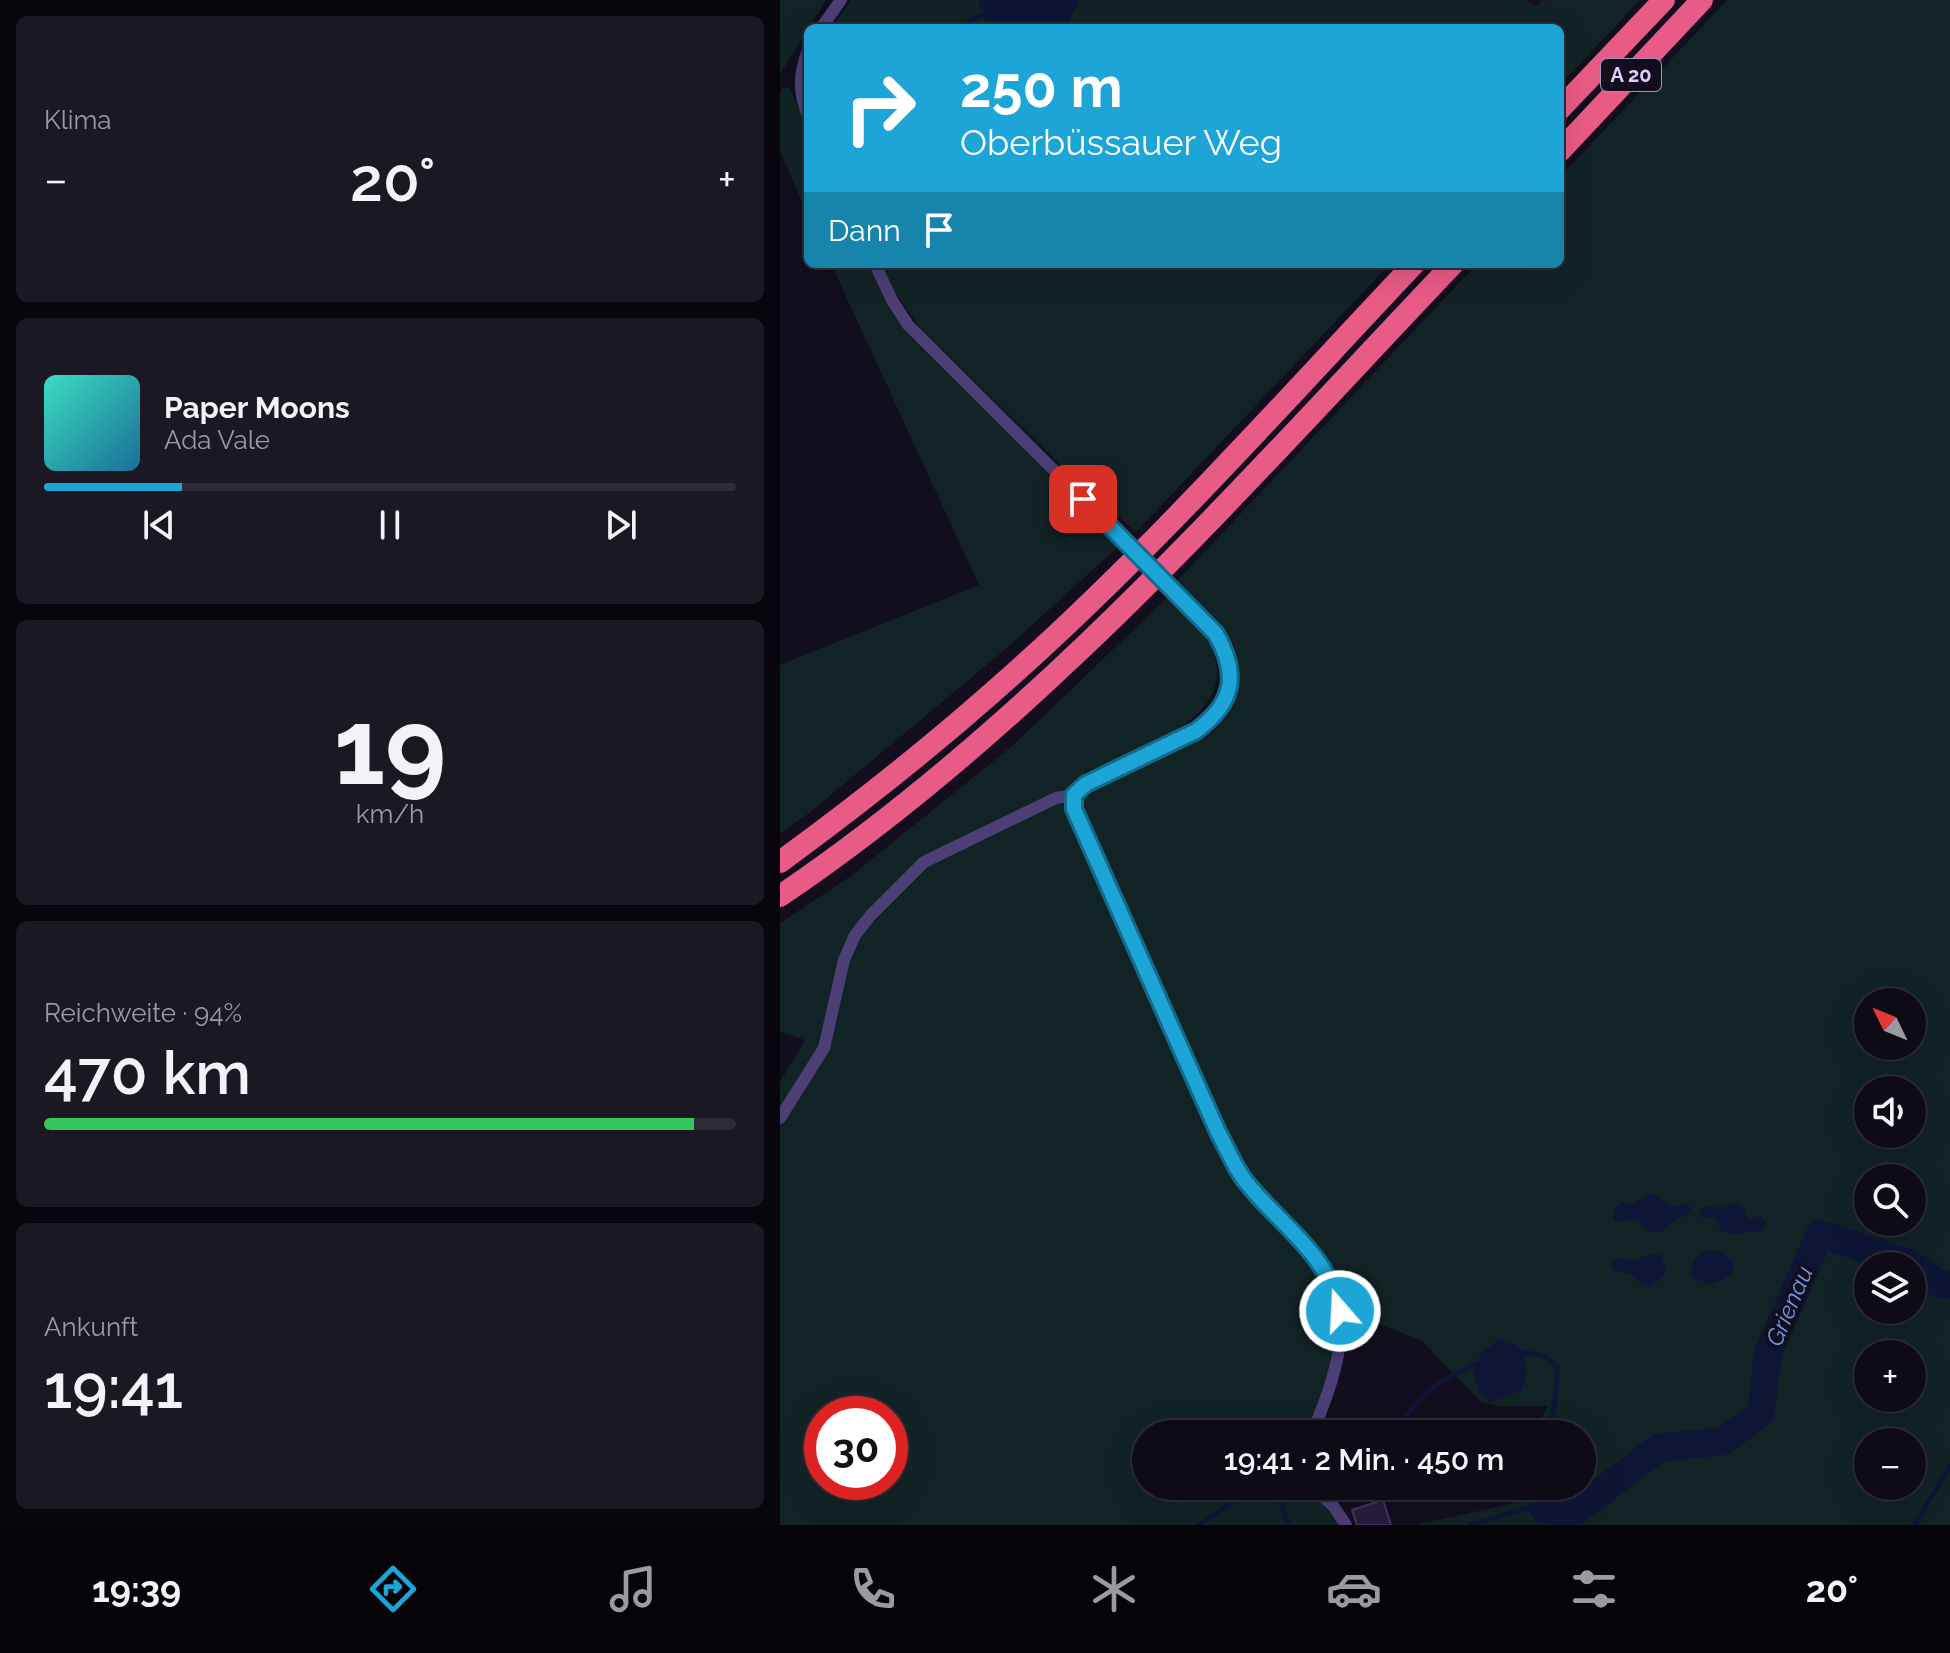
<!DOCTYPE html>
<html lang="de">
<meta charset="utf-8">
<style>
:root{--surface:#0e0a16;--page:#1c1823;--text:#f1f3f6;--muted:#9b9aa1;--line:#2e2b35;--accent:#1da5d8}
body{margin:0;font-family:Raleway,sans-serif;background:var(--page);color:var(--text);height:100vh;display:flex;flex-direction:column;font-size:30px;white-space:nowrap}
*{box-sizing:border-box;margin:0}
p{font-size:26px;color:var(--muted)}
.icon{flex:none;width:44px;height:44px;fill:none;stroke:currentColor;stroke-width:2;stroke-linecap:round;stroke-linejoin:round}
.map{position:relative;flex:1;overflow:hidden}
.panel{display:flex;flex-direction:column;gap:16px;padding:16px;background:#08060c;width:780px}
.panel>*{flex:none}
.top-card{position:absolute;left:24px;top:24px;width:760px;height:244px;border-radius:12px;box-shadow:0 8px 32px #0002,0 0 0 2px var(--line);background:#1da5d8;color:#fff;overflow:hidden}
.needle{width:52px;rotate:313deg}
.tools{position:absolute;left:1074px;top:988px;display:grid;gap:16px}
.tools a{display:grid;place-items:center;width:72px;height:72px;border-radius:50%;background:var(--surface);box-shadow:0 8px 32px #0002,0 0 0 2px var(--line);font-size:40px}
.speed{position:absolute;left:24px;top:1396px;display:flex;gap:16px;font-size:40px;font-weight:700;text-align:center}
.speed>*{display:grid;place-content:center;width:104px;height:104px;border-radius:50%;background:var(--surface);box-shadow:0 8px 32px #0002,0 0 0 2px var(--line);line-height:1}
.speed .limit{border:12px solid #d22;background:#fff;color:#111}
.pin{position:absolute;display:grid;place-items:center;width:68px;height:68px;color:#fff;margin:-34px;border-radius:16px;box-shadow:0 4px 12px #0006}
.me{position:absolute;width:88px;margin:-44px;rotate:341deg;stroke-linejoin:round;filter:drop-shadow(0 0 6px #0008)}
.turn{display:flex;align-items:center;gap:28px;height:168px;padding:0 24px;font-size:36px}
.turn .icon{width:104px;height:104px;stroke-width:2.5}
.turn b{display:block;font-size:56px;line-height:68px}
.then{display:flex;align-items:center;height:76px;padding:0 24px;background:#0003;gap:16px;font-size:30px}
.big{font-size:60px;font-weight:600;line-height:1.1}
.panel .tile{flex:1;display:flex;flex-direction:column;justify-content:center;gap:12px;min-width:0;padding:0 28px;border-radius:12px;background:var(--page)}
.panel .dial{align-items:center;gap:0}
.dial b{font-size:104px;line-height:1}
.song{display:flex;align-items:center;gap:24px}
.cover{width:96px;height:96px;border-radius:12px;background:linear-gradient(135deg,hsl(170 70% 55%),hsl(200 70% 35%))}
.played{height:8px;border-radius:4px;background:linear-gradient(90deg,var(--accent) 20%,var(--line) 20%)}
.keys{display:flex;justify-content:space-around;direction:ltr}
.heat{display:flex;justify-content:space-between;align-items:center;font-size:44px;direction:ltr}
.charge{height:12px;border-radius:6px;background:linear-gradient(90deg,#34c759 94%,var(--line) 0)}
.trip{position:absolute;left:352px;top:1420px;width:464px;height:80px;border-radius:40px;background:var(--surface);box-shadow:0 8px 32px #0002,0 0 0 2px var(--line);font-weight:600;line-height:80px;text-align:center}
.tab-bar{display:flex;height:128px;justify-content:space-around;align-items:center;background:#060409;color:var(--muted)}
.tab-bar .icon{width:56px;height:56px}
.tab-bar .active{color:var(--accent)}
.tab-bar b{font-size:36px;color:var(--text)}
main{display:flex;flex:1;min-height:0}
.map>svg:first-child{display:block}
.green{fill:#122326;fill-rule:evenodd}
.water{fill:#0f1635}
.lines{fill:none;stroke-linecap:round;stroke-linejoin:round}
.stream{stroke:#0f1635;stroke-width:5}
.river{stroke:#0f1635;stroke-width:28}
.building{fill:#281d3b;stroke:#453264;stroke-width:2}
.street{stroke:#4b3f76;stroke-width:12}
.highway{stroke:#e95b87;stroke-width:22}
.street-bridge{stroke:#4b3f76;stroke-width:12}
.route-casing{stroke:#136b8c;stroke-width:20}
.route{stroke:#1da5d8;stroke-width:14}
.labels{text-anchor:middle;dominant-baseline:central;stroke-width:8;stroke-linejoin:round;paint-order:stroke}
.shield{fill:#130e1d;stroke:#a096b7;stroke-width:2}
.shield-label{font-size:20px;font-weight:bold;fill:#dcd0f9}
.water-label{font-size:24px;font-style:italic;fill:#6c9aeb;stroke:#130e1d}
</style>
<main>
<section class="panel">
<div class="tile"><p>Klima</p>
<div class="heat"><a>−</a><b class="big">20°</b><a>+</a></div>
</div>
<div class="tile">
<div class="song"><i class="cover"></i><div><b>Paper Moons</b><p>Ada Vale</p></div></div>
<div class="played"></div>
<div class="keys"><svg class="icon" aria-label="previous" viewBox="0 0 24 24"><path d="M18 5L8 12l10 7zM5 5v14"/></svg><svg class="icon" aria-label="pause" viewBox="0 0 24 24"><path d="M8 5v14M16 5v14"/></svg><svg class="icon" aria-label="next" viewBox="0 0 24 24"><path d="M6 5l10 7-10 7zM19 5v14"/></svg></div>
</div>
<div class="tile dial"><b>19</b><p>km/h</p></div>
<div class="tile"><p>Reichweite · 94%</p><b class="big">470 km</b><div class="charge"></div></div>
<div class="tile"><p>Ankunft</p><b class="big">19:41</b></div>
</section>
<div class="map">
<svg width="1170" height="1525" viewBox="0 0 1170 1525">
<rect width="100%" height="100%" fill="#130e1d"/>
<g class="green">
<polygon points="0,0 46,0 0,74"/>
<polygon points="71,0 198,0 208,28 51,28"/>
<polygon points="299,0 746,0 755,6 764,0 860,0 780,85 780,28 286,28"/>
<path d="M947,0h223v1525h-534l102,-23v-16h64v-52h-50l16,-28h-49l-18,-4 -60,-62 -76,-29 -33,123h-166v52h166l34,39h-566v-443l25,-42 -25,-8v-109l71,-47 160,-129 158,-151c14,14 31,28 40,46 40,77 -76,108 -126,131l6,24 16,-13 106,-50c62,-62 12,-106 -34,-153l300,-317h83v-87zM1088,1002h44v44h-44zM1088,1090h44v44h-44zM1088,1178h44v44h-44zM1088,1266h44v44h-44zM1088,1354h44v44h-44zM42,1414h68v68h-68zM1088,1442h44v44h-44z"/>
<polygon points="3,88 10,88 28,130 28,216 0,150 0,92"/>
<polygon points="51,264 91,264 123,328 133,340 341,544 228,647 28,814 0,833 0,665 199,585"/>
<polygon points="102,264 610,264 356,532 326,505 320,504 140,328 116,294"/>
</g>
<g class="water">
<polygon points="198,0 299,0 286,28 208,28"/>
<polygon points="871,1193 894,1207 908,1204 912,1212 894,1221 882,1232 867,1231 857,1220 836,1222 833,1218 834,1209 841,1202 853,1204"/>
<path d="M954,1203l10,5 5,11 11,-3 7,6 -6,10c-16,-2 -24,5 -40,-1l-6,-15 -6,3 -8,-2 -2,-5 4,-5 12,-1 5,3z"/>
<path d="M930,1250l12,2 12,11 -2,12 -21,9 -19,-6c-3,-14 4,-25 18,-28z"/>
<polygon points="873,1253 881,1255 887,1269 881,1279 871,1286 863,1285 850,1274 833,1270 831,1260 843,1258 853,1261"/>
<path d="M719,1339c29,5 31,28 23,51l-32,12 -12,-12 -5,-18 8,-19z"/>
</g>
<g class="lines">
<g class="stream">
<polyline points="174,28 201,16"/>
<path d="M741,1352l21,3 15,11c0,21 -1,50 -13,68"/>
<path d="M618,1434c13,-37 44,-55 78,-70"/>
<polyline points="494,1486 509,1525"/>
<polyline points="752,1486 764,1509"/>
<polyline points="418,1525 479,1486"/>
<polyline points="689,1525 750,1508 764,1509"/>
<polyline points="1135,1525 1170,1465"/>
</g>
<polyline class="river" points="764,1509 789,1516 879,1448 943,1441 981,1413 988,1353 1040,1234 1129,1263 1161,1285 1170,1285"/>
</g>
<polygon class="building" points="603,1500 611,1525 577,1525 572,1510"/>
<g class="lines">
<g class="street">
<polyline points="41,28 61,0"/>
<path d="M28,50c-9,24 -10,42 0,66"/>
<polyline points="95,264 112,300 128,325 325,521"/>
<path d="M294,795v14l144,323c9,16 16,34 26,48 22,30 55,50 76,80 39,56 15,117 -8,174"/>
<path d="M0,1118l44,-70 20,-88 11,-25 16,-20 53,-53 132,-64 18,-3 12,-11c48,-23 171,-59 141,-132 -8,-17 -22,-30 -34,-43"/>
<polyline points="532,1486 554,1507 566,1525"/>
</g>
<g class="highway">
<polyline points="780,109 884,0"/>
<polyline points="780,151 922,0"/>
<path d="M0,862c74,-54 145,-110 213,-170 151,-132 284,-283 421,-428"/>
<path d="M0,896c256,-173 461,-409 673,-632"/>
</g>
<polyline class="street-bridge" points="325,521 413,609"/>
</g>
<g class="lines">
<g class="route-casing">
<path id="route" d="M303,499l133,135c23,41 18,69 -20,97l-110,53 -12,11v14l144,323c9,16 16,35 28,50 34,43 82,71 94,129"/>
</g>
<use href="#route" class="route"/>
</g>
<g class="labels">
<rect class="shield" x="821" y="59" width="60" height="32" rx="6"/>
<g class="shield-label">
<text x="851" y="75">A 20</text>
</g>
<g class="water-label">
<text transform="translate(1009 1306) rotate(-67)">Grienau</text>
</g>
</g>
</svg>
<div class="tools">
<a><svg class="needle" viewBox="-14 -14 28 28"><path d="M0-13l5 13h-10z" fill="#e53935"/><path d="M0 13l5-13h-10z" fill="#9b9aa1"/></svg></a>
<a><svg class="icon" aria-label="sound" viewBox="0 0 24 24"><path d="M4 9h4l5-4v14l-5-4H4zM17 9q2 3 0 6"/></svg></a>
<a><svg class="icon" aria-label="search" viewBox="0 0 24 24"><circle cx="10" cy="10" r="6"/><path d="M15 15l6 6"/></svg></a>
<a><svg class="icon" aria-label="layers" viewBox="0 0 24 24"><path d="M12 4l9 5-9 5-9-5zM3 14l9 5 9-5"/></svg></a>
<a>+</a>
<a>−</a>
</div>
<div class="speed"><div class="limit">30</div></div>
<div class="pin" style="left:303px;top:499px;background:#d93025"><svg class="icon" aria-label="arrive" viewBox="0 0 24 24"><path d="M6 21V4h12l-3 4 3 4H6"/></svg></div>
<svg class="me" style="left:560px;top:1311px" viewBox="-20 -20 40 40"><circle r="17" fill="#1da5d8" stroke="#fff" stroke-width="3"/><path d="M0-11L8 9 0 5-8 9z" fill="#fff"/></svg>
<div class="trip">19:41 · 2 Min. · 450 m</div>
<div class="top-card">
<div class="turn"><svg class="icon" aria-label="right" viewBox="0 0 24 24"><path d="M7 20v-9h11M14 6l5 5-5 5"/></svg><div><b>250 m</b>Oberbüssauer Weg</div></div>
<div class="then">Dann<svg class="icon" aria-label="arrive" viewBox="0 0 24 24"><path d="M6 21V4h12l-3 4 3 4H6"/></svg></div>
</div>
</div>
</main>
<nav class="tab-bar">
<b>19:39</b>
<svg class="icon active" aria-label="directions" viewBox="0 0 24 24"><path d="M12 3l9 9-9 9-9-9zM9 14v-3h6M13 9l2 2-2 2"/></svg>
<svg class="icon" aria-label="music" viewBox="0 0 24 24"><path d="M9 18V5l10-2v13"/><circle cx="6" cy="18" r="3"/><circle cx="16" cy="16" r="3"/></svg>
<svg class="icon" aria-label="phone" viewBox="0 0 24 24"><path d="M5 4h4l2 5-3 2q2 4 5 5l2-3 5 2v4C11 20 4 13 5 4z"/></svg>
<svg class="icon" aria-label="climate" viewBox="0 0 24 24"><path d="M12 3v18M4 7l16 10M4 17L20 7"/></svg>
<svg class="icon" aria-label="car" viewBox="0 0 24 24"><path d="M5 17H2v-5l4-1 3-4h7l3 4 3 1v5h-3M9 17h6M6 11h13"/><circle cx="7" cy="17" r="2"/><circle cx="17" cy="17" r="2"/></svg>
<svg class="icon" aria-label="filters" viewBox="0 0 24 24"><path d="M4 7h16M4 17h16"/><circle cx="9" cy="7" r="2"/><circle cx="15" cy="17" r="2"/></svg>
<b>20°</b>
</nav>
